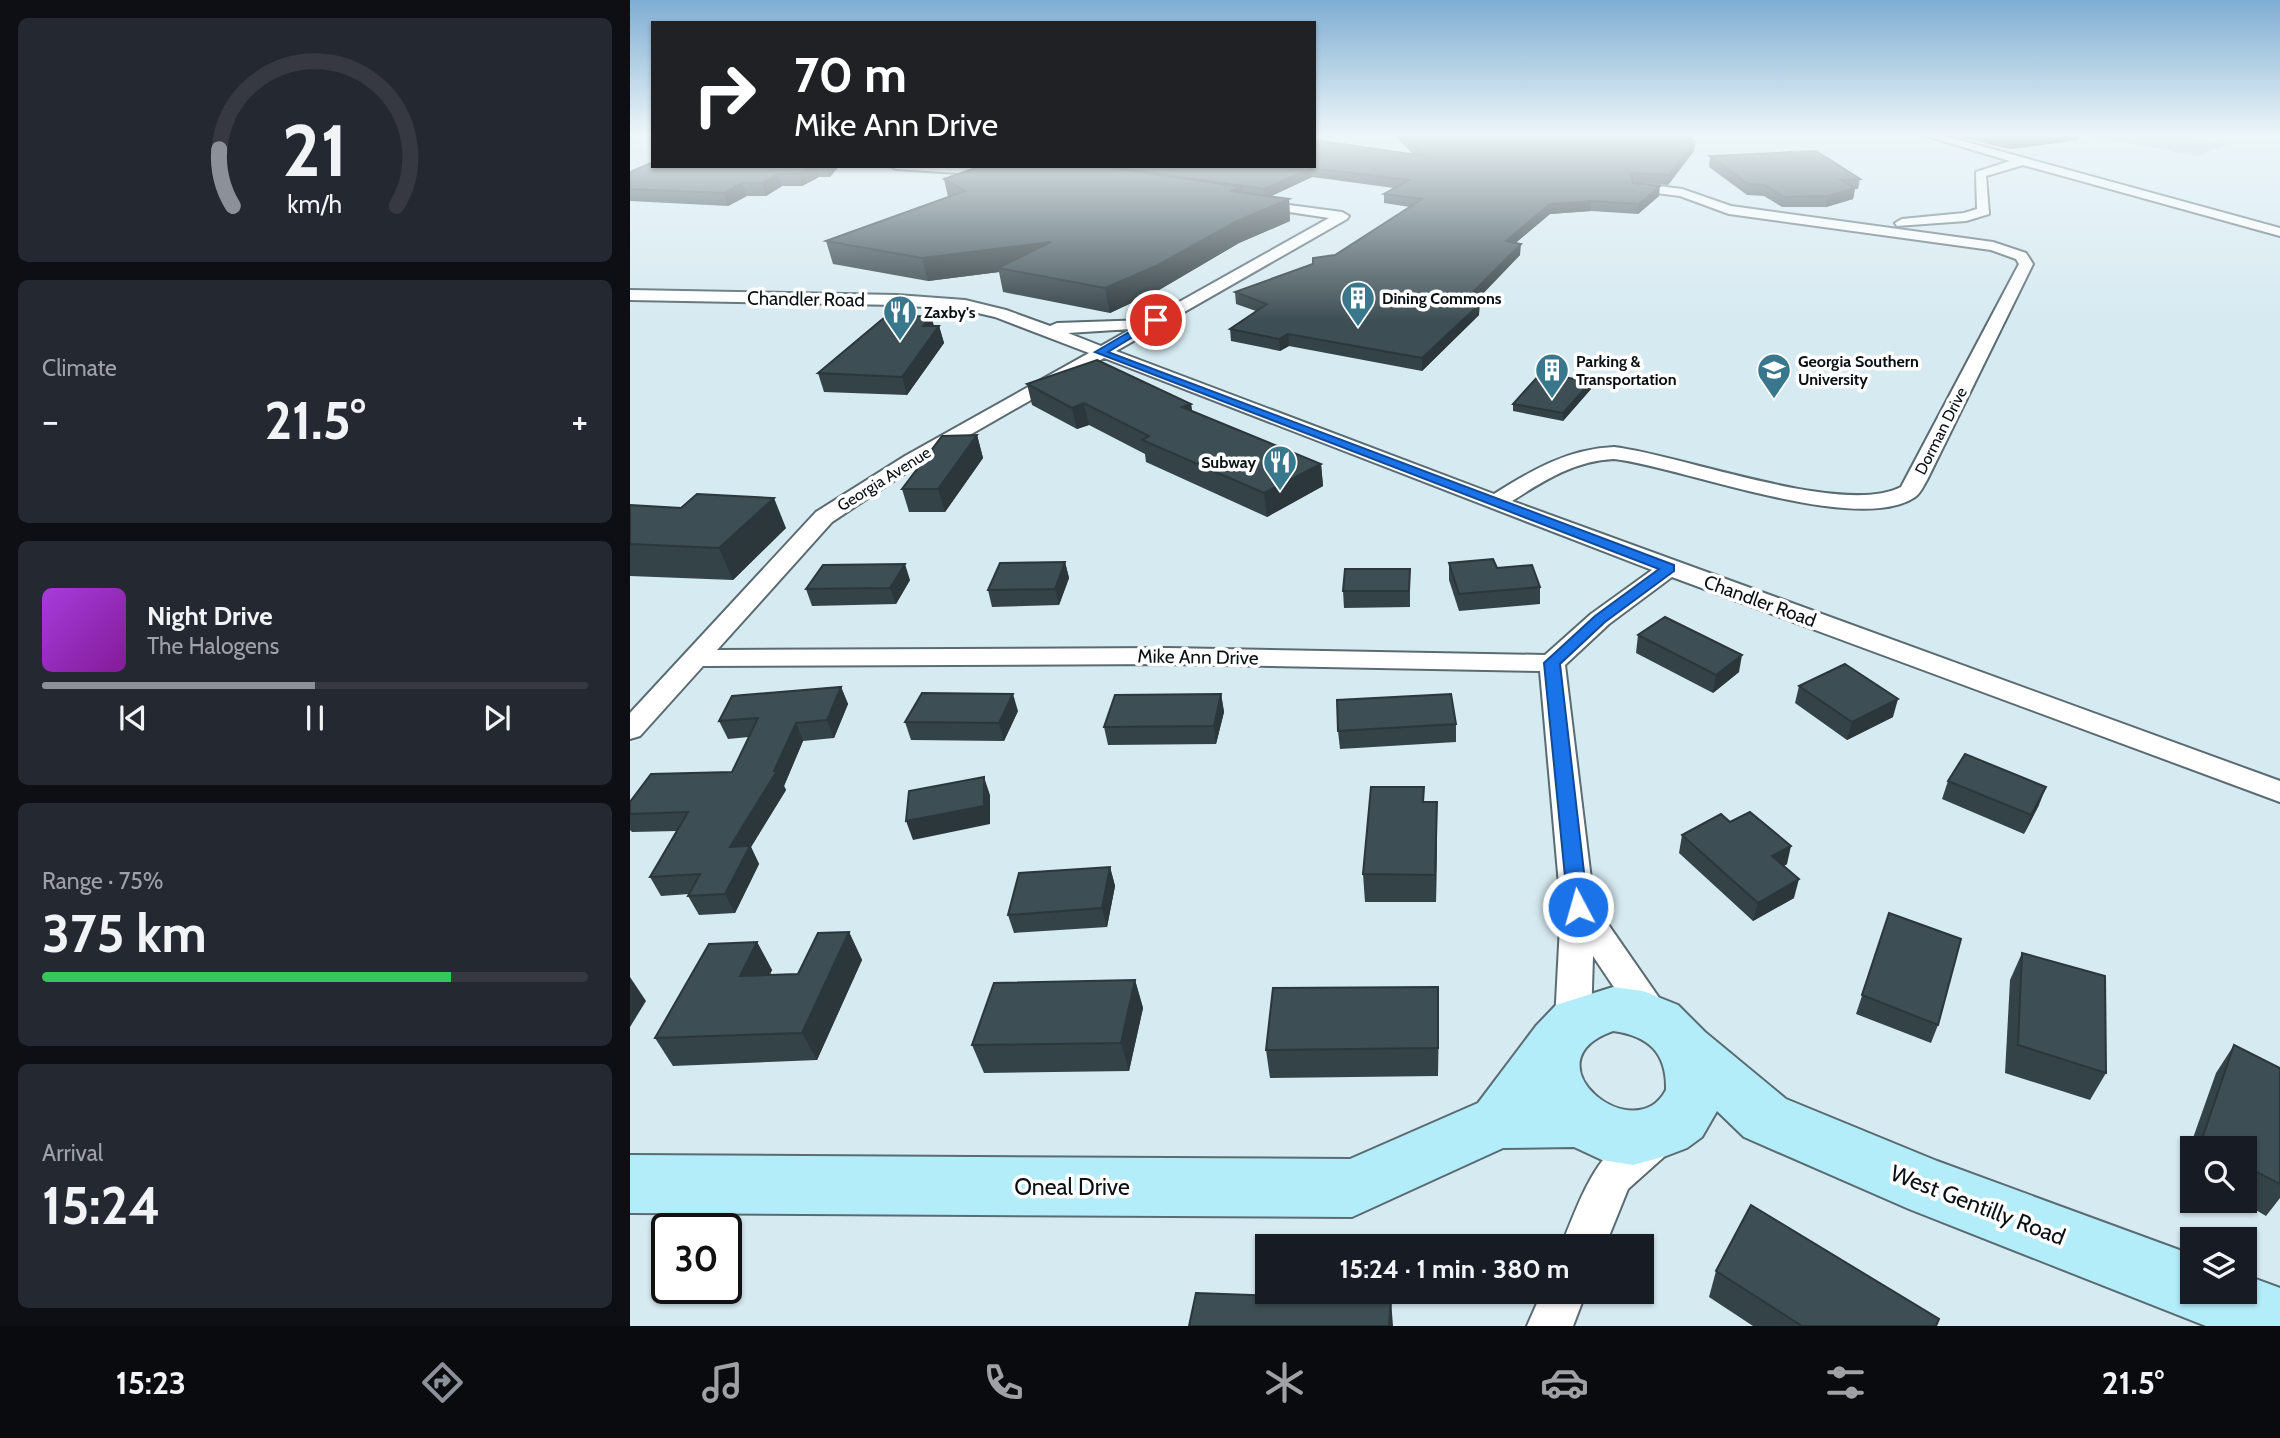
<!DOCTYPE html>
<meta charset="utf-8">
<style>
:root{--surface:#171b24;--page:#242831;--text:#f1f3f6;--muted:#9ea1a6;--line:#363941;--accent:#8c9099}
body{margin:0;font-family:Cabin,sans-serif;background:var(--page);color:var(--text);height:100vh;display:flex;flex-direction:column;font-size:26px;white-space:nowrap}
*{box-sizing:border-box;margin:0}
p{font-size:23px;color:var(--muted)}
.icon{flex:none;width:38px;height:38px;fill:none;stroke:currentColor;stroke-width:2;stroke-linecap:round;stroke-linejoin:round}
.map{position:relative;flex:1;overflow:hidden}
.sheet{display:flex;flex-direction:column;gap:18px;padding:18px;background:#0d0f14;width:630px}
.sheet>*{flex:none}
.top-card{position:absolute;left:21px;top:21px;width:665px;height:147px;border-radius:0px;box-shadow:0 2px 5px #0004;background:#202124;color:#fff;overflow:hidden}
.tools{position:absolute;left:1550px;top:1136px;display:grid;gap:14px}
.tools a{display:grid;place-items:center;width:77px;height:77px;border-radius:0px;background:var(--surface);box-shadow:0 2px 5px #0004;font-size:35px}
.speed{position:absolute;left:21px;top:1213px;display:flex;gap:14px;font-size:35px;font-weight:700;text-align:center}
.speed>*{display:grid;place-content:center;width:91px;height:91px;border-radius:50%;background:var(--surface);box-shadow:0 2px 5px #0004;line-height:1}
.speed .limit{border:4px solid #111;border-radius:10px;background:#fff;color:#111}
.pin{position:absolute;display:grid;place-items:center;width:60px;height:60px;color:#fff;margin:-30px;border:4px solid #fff;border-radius:50%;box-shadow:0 2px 7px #0007}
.me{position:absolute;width:77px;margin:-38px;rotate:354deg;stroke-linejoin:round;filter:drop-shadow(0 0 5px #0008)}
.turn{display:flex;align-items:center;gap:24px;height:147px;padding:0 28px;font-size:32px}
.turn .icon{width:91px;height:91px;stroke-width:2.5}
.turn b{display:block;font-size:49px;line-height:60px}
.big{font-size:52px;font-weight:800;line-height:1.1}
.sheet .card{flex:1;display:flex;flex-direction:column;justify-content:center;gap:10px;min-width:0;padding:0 24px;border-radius:10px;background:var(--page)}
.sheet .dial{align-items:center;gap:0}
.dial svg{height:182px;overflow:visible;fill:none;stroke:var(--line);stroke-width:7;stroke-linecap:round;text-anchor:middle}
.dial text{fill:var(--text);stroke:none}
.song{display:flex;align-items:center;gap:21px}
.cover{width:84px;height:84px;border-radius:10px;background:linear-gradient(135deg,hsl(280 70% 55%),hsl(290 70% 35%))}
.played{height:7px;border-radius:4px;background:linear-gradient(90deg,var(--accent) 50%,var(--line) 50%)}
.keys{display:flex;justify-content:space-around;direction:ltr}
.heat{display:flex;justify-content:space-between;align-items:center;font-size:38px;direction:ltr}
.charge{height:10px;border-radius:5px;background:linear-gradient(90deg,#34c759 75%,var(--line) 0)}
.trip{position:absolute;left:625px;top:1234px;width:399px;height:70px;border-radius:0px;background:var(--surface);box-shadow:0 2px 5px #0004;font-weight:800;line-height:70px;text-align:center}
.dock{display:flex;height:112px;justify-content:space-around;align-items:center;background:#090b0e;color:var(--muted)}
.dock .icon{width:49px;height:49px}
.dock .active{color:var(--accent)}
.dock b{font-size:32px;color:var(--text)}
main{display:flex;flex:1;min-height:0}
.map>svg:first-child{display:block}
.green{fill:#a5c4d0}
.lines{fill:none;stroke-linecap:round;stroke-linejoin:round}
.street-casing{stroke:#5a6b71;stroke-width:4}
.secondary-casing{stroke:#5a6b71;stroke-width:4}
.street{fill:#fff;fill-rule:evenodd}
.secondary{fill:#b4edfa;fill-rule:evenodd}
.wall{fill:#344348}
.shaded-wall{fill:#2b373b}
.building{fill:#3d4e54;stroke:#2b373b;stroke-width:2}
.route{fill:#1a73e8;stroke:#114b97;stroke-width:2}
.labels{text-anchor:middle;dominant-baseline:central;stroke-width:7;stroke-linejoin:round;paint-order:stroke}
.far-poi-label{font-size:16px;font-weight:bold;fill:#0a1114;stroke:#fff;text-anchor:start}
.far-street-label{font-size:16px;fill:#0a1114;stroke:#fff}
.street-label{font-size:19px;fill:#0a1114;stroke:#fff}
.near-street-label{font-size:23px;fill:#0a1114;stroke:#fff}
</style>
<main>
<section class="sheet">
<div class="card dial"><svg viewBox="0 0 100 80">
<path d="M14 69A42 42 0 1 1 86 69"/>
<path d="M14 69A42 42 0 0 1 8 44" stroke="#8c9099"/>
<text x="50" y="56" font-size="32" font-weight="700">21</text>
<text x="50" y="72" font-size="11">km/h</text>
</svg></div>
<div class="card"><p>Climate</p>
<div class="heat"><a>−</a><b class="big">21.5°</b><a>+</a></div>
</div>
<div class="card">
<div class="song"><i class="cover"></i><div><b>Night Drive</b><p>The Halogens</p></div></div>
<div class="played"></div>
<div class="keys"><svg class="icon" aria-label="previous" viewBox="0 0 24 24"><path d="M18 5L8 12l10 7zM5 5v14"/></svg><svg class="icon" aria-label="pause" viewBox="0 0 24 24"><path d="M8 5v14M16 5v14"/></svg><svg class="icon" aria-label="next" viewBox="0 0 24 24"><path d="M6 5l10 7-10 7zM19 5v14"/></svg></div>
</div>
<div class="card"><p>Range · 75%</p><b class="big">375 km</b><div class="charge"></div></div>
<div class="card"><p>Arrival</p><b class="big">15:24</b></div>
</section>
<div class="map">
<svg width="1650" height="1326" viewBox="0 0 1650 1326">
<rect width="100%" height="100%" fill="#d6eaf1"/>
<polygon class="green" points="1458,135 1544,135 1596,145 1566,156"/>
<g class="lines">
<g class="street-casing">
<g id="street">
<polygon points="1293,135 1311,135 1650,228 1650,236 1393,165 1356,176 1359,214 1336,221 1267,226 1265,223 1272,219 1334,213 1347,209 1346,172 1380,161"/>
<path d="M260,166c22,0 108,-4 122,6l-6,4 -110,-7z"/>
<path d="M1006,183l46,6 49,17 262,36 33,11 7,11 -106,216c-3,5 -7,14 -12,17 -57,39 -233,-30 -301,-38 -40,2 -69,21 -102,42l768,280v21l-608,-225 -63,47 -44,41 29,239 79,114 -5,11 -13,4 -13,-4 -49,-73 -2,65 -5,11 -13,4 -13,-4 -5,-11 6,-114 -21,-236 -373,-7 -464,2 -63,70 -10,3v-26l186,-201 89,-56 184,-103 -94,-36 -30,-7 -68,-5 -267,-5v-10l267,5 68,5 41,10 44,16 7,-3 90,-3 182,-102 -73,-11 -5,-1v-6l91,12 7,4 -2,3 -231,132 378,143c38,-24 74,-45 120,-47 68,8 229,70 287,40l118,-223 -3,-5 -25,-9 -262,-36 -49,-18 -48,-6 -2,-3zM501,329l-30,17 -33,-13zM474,358l548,212 -61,44 -46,41 -378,-7 -450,2 115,-128 87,-58z"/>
<path d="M1022,1123l14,6 6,13 -6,13 -38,34 -23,57h-44c21,-50 36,-102 91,-123z"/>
<polygon points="912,1292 956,1292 943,1326 897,1326"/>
</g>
</g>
<g class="secondary-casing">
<path id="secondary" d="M983,987l30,4 35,14 27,27 81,67 151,62 256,94v37h52v-17l35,13v38h-74l-297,-117 -165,-72 -27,-26 -15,26 -15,11 -21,8 -33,9 -31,-5 -28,-13 -71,1 -151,69 -722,-4v-58l720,4 128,-56 58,-77 20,-21zM983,1031c36,5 54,22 53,59 -31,60 -141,-28 -53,-59z"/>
</g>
<use href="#street" class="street"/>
<use href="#secondary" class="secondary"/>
</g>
<g class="wall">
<polygon points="764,135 1056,135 1065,142 1064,151 1038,185 1002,182 1029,196 1008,214 961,211 920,214 885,243 890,255 844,303 849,315 792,371 659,346 650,351 601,341 600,329 626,311 606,304 605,292 705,255 780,207 754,203 754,194 764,188 682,177 639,197 659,199 660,221 609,243 529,290 480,313 373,292 369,272 298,281 203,264 196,241 318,197 314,179 684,166 783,154"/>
<polygon points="1320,135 1449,135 1448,140 1380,149"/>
<polygon points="1080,156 1230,179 1228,189 1225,189 1223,199 1196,207 1152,207 1134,196 1117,195 1079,167"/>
<polygon points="23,166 209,166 200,177 189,177 172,186 152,186 136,196 117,196 98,206 0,201 0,172"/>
<polygon points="301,316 304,326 309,326 314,343 277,395 194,392 188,373"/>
<polygon points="961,382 961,389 933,421 883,411 883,404"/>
<polygon points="397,384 561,404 562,411 691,464 693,486 637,517 516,462 515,454 459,425 447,429 402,405"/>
<polygon points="347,435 353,458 315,512 279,512 272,489"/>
<polygon points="0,505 156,528 103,580 0,576"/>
<polygon points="435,562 439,578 429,605 362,607 358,590"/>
<polygon points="819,563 867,568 910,587 910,604 829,611 819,580"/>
<polygon points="780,569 780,607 714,608 713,591"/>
<polygon points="280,580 266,604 182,606 176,589"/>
<polygon points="1008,635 1109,672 1083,693 1006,653"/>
<polygon points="1169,686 1263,717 1217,740 1165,703"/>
<polygon points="211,687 218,704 204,738 173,741 154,786 156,790 121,847 129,864 105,913 69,915 58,896 59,894 31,896 20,877 47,831 2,832 0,830 0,802 102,772 119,737 98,739 89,721"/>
<polygon points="591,694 594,712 586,744 478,745 474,727"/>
<polygon points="388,711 374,741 281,740 275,722"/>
<polygon points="826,724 826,742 710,749 708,731"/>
<polygon points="1318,781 1409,805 1394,834 1312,799"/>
<polygon points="794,787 794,802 807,829 806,902 735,902 733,874"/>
<polygon points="1052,835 1157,864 1154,866 1164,898 1123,921 1049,853"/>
<polygon points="480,867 485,886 477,927 384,933 378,915"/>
<polygon points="1259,913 1308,1025 1301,1043 1226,1014"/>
<polygon points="219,932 232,960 187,1060 43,1066 25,1038 127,942 142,970 140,975 168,974"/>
<polygon points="1392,953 1476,1073 1460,1100 1375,1073 1380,980"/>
<polygon points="505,980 513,1008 499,1071 354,1073 342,1045"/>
<polygon points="809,1015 808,1076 640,1078 636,1050"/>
<polygon points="1604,1045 1650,1068 1650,1198 1636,1216 1609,1200 1615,1200 1615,1148 1563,1148 1563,1175 1552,1169 1586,1073"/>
<polygon points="1086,1271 1306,1326 1123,1326 1079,1297"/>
</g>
<g class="shaded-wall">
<polygon points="1415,135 1449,135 1448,140 1380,149 1383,139"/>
<polygon points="1065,142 1064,151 1038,185 1039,175"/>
<polygon points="183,166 186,166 189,177 172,186 168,174"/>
<polygon points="196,166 209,166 200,177"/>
<polygon points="682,168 682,177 635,199 634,189"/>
<polygon points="148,174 152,186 136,196 132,183"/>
<polygon points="112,183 117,196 98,206 94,193"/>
<polygon points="1030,186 1029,196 1008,214 1009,204"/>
<polygon points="612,187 614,208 601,191"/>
<polygon points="1225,188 1223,199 1196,207 1198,196"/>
<polygon points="659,199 660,221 609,243 529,290 480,313 475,288 607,221"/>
<polygon points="961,201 961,211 920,214 875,252 876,241 920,204"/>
<polygon points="421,242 368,268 369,272 298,281 292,258"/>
<polygon points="891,244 890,255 834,313 834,301"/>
<polygon points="850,304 849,315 792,371 792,358"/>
<polygon points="301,316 305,331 309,326 314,343 277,395 272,377 293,326"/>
<polygon points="658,334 659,346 650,351 649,339"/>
<polygon points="961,382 961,389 933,421 933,413"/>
<polygon points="454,403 459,425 447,429 442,408"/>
<polygon points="561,404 564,425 552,407"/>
<polygon points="347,435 353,458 315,512 308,489"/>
<polygon points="691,464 693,486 637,517 634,493"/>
<polygon points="144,498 156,528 103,580 89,548"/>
<polygon points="435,562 439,578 429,605 425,589"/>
<polygon points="275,564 280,580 266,604 260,588"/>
<polygon points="1112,655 1109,672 1083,693 1086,675"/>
<polygon points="211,687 218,704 204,738 197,720"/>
<polygon points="383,694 388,711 374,741 369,723"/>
<polygon points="591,694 594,712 586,744 584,726"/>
<polygon points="1268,699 1263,717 1217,740 1222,722"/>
<polygon points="166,723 173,741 154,786 156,790 121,847 129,864 105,913 95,894 100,847 144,771"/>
<polygon points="354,777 360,795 360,824 283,840 276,821"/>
<polygon points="1416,787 1409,805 1394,834 1401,815"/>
<polygon points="807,802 807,829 806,902 805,875"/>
<polygon points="1161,846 1157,864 1138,875 1142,856"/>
<polygon points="480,867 485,886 477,927 472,908"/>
<polygon points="1169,879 1164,898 1123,921 1128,903"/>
<polygon points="219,932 232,960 187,1060 172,1033"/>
<polygon points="127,942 142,970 125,1004 110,976"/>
<polygon points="0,977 16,1001 0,1027"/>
<polygon points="505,980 513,1008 499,1071 491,1043"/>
<polygon points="761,1300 763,1326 759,1326"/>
</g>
<g class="building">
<polygon points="773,135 1056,135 1065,142 1039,175 1001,173 1003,183 1030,186 1009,204 961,201 920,204 876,241 891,244 834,301 850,304 792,358 658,334 649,339 600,329 637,304 605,292 683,264 683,258 705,255 792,199 754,194 779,180 682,168 634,189 474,166 684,166 684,140 794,156"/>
<polygon points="1365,135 1415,135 1383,139"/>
<polygon points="1186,151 1230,179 1211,180 1225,188 1198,196 1154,197 1135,185 1118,184 1080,156"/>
<polygon points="23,162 23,166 183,166 168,174 148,174 132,183 112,183 94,193 0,189 0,172"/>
<polygon points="351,166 469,166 612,187 601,191 659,199 607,221 526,266 475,288 368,268 421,242 292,258 196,241 335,191 314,179"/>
<polygon points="301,316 293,326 309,326 272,377 188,373 255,317"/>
<polygon points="467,360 561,404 552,407 691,464 634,493 512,440 519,436 454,403 442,408 397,384"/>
<polygon points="911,373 961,382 933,413 883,404"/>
<polygon points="347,435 308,489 272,489 312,436"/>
<polygon points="67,494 144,498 89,548 0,544 0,505 51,508"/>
<polygon points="863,559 867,568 902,565 910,587 829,594 819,563"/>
<polygon points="435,562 425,589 358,590 370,563"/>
<polygon points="275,564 260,588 176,589 193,565"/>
<polygon points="715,569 780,569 779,591 713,591"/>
<polygon points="1035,617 1112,655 1086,675 1008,635"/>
<polygon points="1215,664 1268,699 1222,722 1169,686"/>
<polygon points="211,687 197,720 166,723 144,771 147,771 100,847 120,846 95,894 58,896 70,874 20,877 58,812 0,814 0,802 21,774 102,772 128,718 89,721 102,696"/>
<polygon points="292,693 383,694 369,723 275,722"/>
<polygon points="591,694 584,726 474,727 485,695"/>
<polygon points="821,694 826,724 708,731 707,700"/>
<polygon points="1335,754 1416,787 1401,815 1318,781"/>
<polygon points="354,777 354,806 276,821 279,791"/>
<polygon points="741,787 794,787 793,802 807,802 805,875 733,874"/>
<polygon points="1120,812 1161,846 1142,856 1169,879 1128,903 1052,835 1091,814 1100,822"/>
<polygon points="480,867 472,908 378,915 389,873"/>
<polygon points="1259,913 1331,939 1308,1025 1232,995"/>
<polygon points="219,932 172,1033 25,1038 79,944 127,942 110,976 168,974 188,933"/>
<polygon points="1392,953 1475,976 1476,1073 1388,1045"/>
<polygon points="505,980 491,1043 342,1045 364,983"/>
<polygon points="808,987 808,1048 636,1050 643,988"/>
<polygon points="1604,1045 1650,1068 1650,1184 1615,1166 1615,1148 1582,1148 1571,1142"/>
<polygon points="1121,1205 1309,1319 1306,1326 1172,1326 1086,1271"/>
<polygon points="566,1293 761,1300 759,1326 559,1326"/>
</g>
<linearGradient id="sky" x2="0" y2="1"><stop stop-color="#7fadd2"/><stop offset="0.42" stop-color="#edf6f9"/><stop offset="1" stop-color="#edf6f9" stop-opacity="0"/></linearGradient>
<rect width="1650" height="321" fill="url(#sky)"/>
<polygon class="route" points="523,318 531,320 478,352 1044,565 1044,571 975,622 930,664 958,907 955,913 941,913 938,907 914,663 965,616 1029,569 465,352"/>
<defs>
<g id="building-pin" transform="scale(1.75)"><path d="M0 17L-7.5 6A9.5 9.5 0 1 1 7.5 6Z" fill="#38778c" stroke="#fff"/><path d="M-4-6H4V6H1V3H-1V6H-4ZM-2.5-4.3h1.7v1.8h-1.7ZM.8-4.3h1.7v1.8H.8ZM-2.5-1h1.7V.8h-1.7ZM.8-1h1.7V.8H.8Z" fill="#fff"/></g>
<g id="restaurant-pin" transform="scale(1.75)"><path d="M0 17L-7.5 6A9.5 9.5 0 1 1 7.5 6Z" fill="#38778c" stroke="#fff"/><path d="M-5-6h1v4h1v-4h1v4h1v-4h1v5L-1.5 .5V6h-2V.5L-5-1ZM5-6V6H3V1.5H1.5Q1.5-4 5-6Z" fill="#fff"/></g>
<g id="university-pin" transform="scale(1.75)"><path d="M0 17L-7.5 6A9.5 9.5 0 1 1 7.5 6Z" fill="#38778c" stroke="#fff"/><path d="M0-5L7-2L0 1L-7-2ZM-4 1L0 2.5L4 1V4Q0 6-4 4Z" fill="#fff"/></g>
</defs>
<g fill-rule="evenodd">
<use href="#building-pin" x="728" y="298"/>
<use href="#restaurant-pin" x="270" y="312"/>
<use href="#building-pin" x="922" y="370"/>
<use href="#university-pin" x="1144" y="370"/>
<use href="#restaurant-pin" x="650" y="462"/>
</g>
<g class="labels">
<g class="far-poi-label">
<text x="752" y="298">Dining Commons</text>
<text x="294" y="312">Zaxby's</text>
<text x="946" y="361">Parking &amp;<tspan x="946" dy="18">Transportation</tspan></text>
<text x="1168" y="361">Georgia Southern<tspan x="1168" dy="18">University</tspan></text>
<text x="626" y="462" text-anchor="end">Subway</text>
</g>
<g class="far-street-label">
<text transform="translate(1311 431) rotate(-63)">Dorman Drive</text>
<text transform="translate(254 479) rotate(-32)">Georgia Avenue</text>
</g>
<g class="street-label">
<text transform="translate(176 299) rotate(1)">Chandler Road</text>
<text transform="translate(1130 601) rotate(20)">Chandler Road</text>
<text transform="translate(568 657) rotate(1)">Mike Ann Drive</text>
</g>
<g class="near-street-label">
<text x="442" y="1187">Oneal Drive</text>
<text transform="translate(1348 1205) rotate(21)">West Gentilly Road</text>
</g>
</g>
</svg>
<div class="tools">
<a><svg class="icon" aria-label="search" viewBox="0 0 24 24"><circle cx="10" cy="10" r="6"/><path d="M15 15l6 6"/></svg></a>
<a><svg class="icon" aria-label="layers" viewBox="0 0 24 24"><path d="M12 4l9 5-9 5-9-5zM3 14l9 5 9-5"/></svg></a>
</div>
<div class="speed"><div class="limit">30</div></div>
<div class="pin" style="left:526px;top:320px;background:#d93025"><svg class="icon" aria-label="arrive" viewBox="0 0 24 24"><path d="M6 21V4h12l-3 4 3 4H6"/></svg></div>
<svg class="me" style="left:948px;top:907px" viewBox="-20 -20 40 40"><circle r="17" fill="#1a73e8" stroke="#fff" stroke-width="3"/><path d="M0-11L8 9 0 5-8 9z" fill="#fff"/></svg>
<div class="trip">15:24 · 1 min · 380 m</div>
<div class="top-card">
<div class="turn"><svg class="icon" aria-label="right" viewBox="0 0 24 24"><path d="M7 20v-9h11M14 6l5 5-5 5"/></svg><div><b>70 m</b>Mike Ann Drive</div></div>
</div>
</div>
</main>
<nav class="dock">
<b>15:23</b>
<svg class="icon active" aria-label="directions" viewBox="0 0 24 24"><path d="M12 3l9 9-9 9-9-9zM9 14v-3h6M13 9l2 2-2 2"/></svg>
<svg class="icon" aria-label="music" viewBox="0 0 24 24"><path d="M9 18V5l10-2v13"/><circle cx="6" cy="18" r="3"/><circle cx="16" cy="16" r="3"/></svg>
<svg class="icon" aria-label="phone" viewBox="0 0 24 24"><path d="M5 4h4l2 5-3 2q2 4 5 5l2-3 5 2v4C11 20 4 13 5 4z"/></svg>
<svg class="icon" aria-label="climate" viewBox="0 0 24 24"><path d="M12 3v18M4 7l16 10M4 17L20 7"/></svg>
<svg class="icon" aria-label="car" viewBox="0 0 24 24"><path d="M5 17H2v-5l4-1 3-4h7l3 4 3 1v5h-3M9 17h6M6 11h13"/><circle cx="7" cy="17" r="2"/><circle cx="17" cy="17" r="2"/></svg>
<svg class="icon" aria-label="filters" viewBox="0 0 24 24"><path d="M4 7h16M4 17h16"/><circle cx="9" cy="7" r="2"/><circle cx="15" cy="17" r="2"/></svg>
<b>21.5°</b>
</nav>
